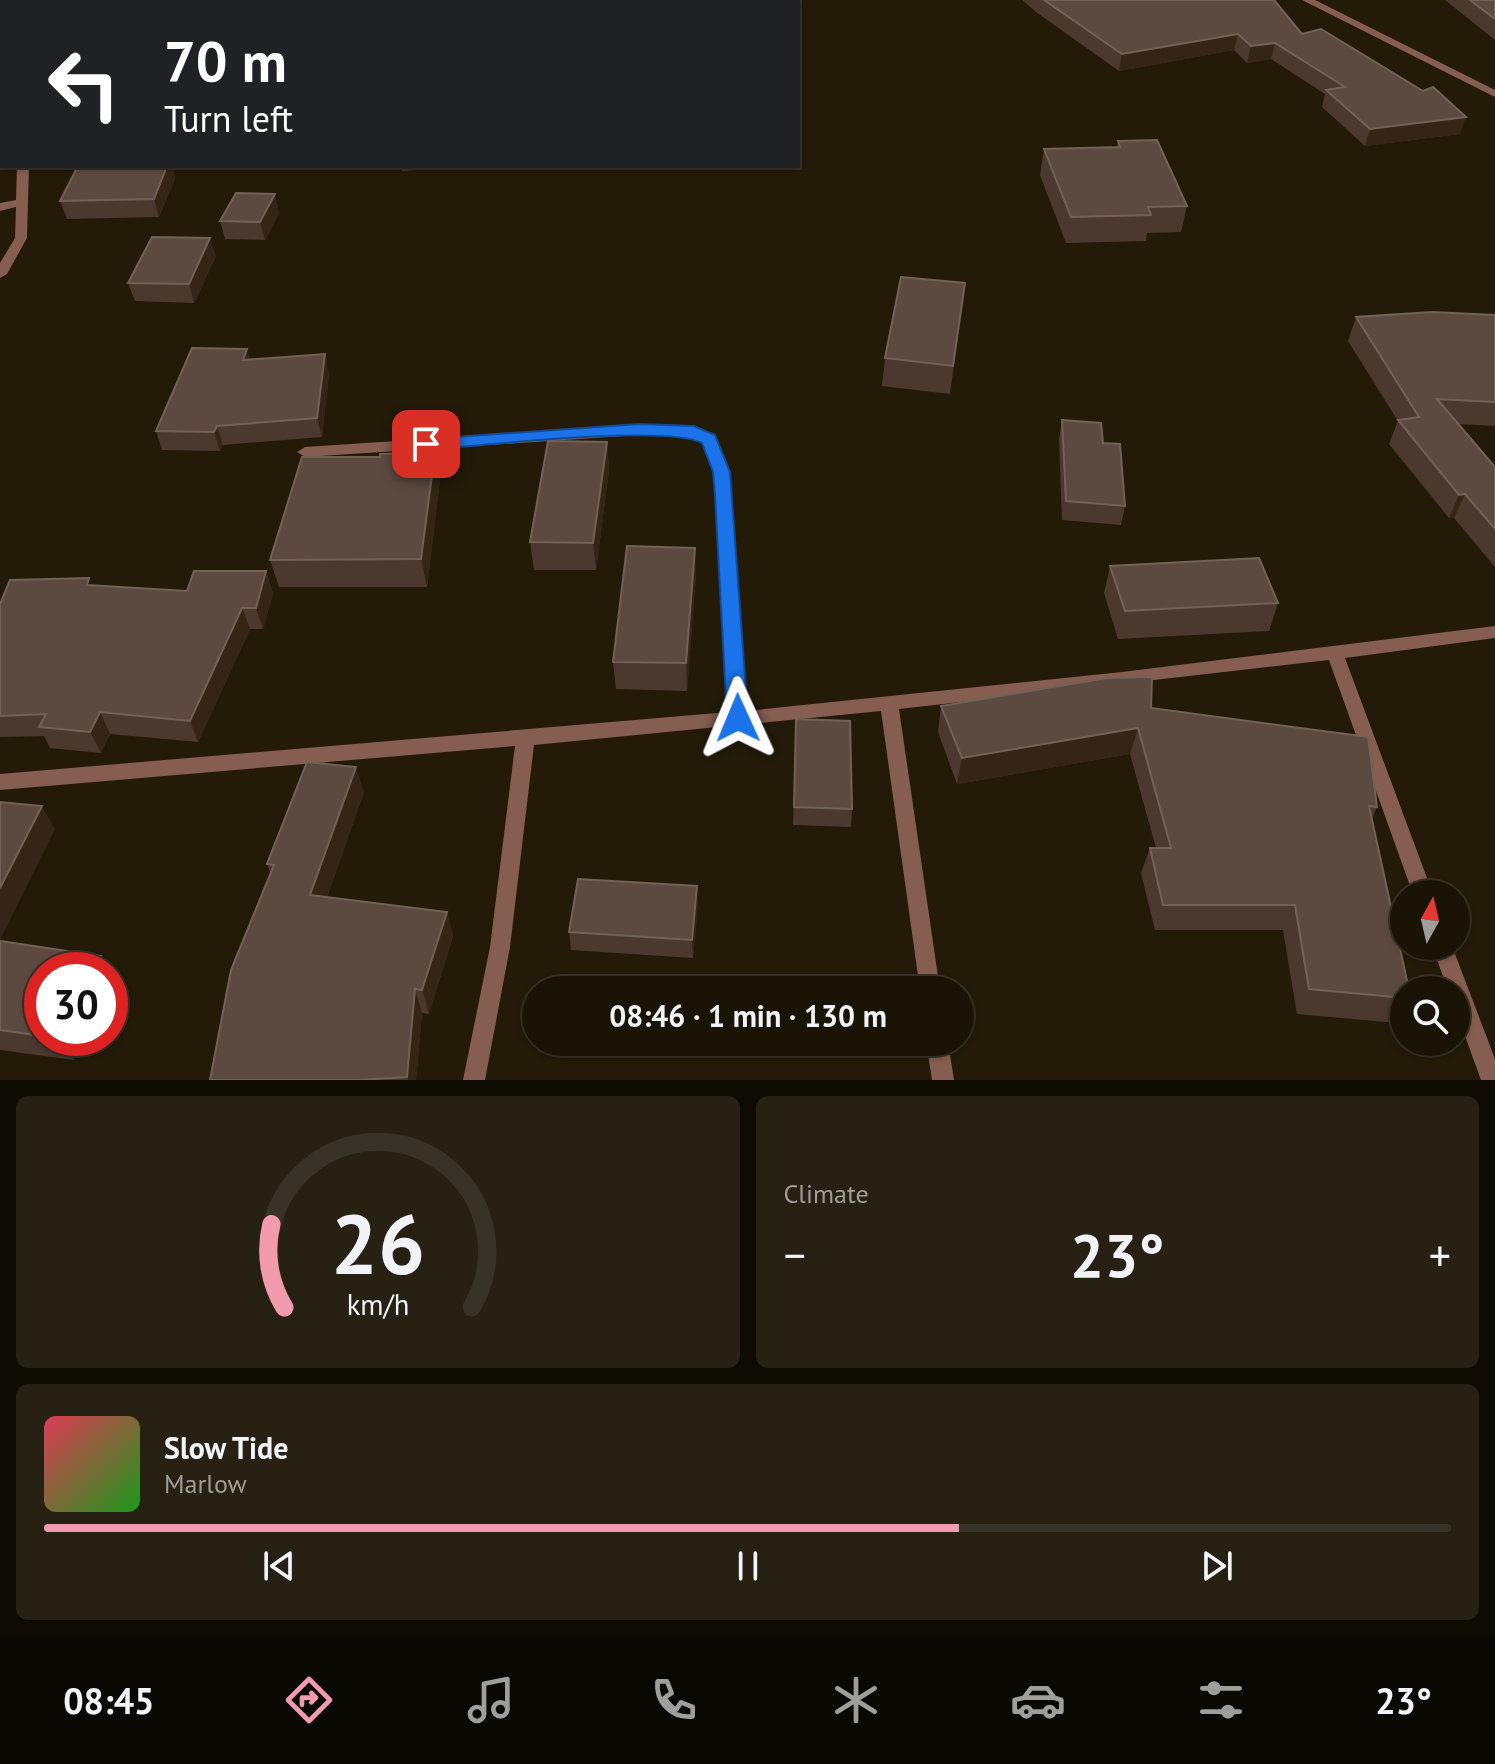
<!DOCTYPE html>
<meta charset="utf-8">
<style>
:root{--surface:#1a1406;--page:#272114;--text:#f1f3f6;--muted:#9f9e9b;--line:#383328;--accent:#f29aae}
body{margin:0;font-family:"PT Sans",sans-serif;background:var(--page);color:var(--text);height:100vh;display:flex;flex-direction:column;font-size:30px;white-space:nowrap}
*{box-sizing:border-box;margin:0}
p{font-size:26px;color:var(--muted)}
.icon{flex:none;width:44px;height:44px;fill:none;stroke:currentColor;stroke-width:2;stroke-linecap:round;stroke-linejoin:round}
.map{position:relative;height:1080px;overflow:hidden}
.details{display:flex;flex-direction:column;gap:16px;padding:16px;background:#0e0b03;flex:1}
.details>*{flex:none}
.guide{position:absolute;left:0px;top:0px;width:800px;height:168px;box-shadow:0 2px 6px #0004,0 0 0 2px var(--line);background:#202124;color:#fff;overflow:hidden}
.needle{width:52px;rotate:8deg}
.tools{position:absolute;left:1390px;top:880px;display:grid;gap:16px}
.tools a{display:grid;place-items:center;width:80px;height:80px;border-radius:50%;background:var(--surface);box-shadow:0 2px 6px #0004,0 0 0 2px var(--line);font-size:40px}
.speed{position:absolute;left:24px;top:952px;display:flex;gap:16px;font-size:40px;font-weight:700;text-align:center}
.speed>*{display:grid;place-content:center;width:104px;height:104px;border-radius:50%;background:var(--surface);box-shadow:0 2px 6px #0004,0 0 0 2px var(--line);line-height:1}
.speed .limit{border:12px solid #d22;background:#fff;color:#111}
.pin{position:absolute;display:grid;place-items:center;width:68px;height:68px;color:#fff;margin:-34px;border-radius:16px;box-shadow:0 4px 12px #0006}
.me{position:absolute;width:88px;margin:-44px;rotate:359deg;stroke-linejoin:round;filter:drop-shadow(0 0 6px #0008)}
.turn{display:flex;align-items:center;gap:28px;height:168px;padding:0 32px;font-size:36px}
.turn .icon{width:104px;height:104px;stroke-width:2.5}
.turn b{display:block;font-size:56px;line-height:68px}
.big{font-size:60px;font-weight:800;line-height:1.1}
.details .card{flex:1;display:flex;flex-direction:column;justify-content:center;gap:12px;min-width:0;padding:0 28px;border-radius:12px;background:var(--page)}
.details .dial{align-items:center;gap:0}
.dial svg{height:208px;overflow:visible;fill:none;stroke:var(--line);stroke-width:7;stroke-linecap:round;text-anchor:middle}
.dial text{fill:var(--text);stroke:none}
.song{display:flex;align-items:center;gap:24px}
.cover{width:96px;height:96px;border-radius:12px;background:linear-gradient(135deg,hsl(350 70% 55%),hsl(120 70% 35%))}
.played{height:8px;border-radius:4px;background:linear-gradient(90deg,var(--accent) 65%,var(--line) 65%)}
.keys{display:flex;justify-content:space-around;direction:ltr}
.heat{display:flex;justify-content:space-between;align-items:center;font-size:44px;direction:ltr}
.details .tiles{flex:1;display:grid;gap:16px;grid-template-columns:1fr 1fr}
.card:last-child{grid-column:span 2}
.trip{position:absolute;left:522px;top:976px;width:452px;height:80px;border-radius:40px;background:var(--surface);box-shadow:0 2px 6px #0004,0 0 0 2px var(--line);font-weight:800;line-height:80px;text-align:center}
.tabs{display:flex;height:128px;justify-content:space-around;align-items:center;background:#0a0802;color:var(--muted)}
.tabs .icon{width:56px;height:56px}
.tabs .current{color:var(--accent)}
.tabs b{font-size:36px;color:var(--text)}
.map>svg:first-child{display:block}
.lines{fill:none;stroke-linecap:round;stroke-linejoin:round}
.minor{fill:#865d51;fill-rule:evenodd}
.tertiary{fill:#865d51;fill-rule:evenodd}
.wall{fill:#4b382e}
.shaded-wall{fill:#342517}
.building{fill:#5c4a40;stroke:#716257;stroke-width:2}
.route{fill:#1a73e8;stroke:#114b97;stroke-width:2}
</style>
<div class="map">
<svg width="1495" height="1080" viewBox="0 0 1495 1080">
<rect width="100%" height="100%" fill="#231b08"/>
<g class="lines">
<g class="minor">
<polygon points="17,166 29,166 27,238 7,274 0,278 0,263 15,238 16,207 0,211 0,203 16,200"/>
<path d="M639,425c24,1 59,-4 77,14l13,33 17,239 376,-39 373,-46v12l-150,20 88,236h-20l-84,-234 -430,49 41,281h-20l-39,-279 -347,34 -24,202 -25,133h-22l27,-133 25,-201 -515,44v-16l729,-62 -16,-240 -10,-30 -11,-5 -53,-2 -334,22 -8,-5 8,-5z"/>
<polygon points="1432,946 1452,946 1495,1059 1495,1080 1481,1080 1456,1011 1456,990 1448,990"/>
<polygon points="926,1042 948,1042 954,1080 932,1080"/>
</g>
<polygon class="tertiary" points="1302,0 1315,0 1495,90 1495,97"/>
</g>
<g class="wall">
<polygon points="1022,0 1274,0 1302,34 1460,134 1365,146 1322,107 1325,94 1271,59 1247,63 1234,50 1119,71 1036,12"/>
<polygon points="1445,0 1495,0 1495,40"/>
<polygon points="1118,141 1187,206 1181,232 1147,233 1146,241 1066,243 1040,175 1044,149 1117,147"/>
<polygon points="78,166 172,166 175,178 159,217 67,219 60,201"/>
<polygon points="401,166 444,166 444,168 402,171"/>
<polygon points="279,213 265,240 225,239 220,221"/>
<polygon points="216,256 194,303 135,301 128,283"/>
<polygon points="965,283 950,394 882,386 885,358"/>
<polygon points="1495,315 1495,426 1458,424 1495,467 1495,567 1454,518 1449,518 1389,444 1398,421 1348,341 1356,317"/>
<polygon points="250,360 329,373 322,437 223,445 220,451 162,450 156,431"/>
<polygon points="1062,420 1125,506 1121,525 1062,520 1059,439"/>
<polygon points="607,442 609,470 596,570 534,570 530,542"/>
<polygon points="440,480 427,587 279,587 270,560"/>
<polygon points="1110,566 1278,603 1269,631 1118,639 1104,593"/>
<polygon points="266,571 273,593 263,629 250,629 198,742 110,734 101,753 50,748 44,736 0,737 0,604 93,586 187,591"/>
<polygon points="696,575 687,691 616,689 613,662"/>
<polygon points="941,706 1151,708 1377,807 1372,819 1404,990 1404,1010 1397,1023 1297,1014 1283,930 1155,930 1141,873 1150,848 1156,848 1130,754 957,784 938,732"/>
<polygon points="796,719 852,809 851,827 793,825"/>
<polygon points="364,792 327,897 447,912 453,936 429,1014 422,1013 416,1080 210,1080 271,874 267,864"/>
<polygon points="698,904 693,958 571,950 569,932"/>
<polygon points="0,941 101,956 109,970 42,970 42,1038 85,1038 74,1060 0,1050"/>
</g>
<g class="shaded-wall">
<polygon points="17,0 31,0 30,2 16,2"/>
<polygon points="1238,34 1234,50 1119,71 1122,54"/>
<polygon points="1275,43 1271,59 1247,63 1251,46"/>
<polygon points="2,73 2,98 0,93 0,75"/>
<polygon points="1466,117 1460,134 1365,146 1370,129"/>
<polygon points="167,166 172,166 175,178 159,217 154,199"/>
<polygon points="275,194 279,213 265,240 260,222"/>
<polygon points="210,238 216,256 194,303 189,284"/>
<polygon points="247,349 253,367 243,360"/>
<polygon points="325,354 329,373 322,437 317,418"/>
<polygon points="217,426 223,445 220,451 214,432"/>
<polygon points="607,442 609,470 596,570 593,543"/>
<polygon points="435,452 440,480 427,587 421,559"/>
<polygon points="1465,494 1454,518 1449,518 1459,495"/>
<polygon points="695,548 696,575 687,691 686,663"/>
<polygon points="266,571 273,593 263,629 256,608"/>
<polygon points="242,608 250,629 198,742 190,721"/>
<polygon points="100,712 110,734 101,753 90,732"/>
<polygon points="1138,728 1130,754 957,784 962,758"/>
<polygon points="356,767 364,792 319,919 310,895"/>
<polygon points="42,806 55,829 0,940 0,888"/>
<polygon points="697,886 698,904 693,958 692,940"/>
<polygon points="447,912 453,936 429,1014 422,990"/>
<polygon points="101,956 109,970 93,970"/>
<polygon points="110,972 113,978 110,985"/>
<polygon points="415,989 422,1013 416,1080 408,1080 407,1077"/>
<polygon points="60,1038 85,1038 74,1060"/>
</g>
<g class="building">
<polygon points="0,0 17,0 16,2 2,2 2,38 0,43"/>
<polygon points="217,0 372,0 373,1 368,2 217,2"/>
<polygon points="1044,0 1274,0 1302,34 1321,29 1423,91 1433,87 1466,117 1370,129 1326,90 1345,87 1275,43 1251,46 1238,34 1122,54"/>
<polygon points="1470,0 1495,0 1495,19"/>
<polygon points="0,52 2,52 2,73 0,75"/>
<polygon points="1157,140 1187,206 1148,207 1151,215 1071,217 1044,149 1120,147 1118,141"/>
<polygon points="78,166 167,166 154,199 60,201"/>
<polygon points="236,193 275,194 260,222 220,221"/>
<polygon points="152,237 210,238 189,284 128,283"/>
<polygon points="901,277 965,283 953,366 885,358"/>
<polygon points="1432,312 1495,315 1495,402 1437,399 1495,467 1495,529 1465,494 1459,495 1398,420 1419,417 1356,317"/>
<polygon points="192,348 247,349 243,360 325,354 317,418 217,426 214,432 156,431"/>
<polygon points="1062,420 1101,423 1103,443 1120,444 1125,506 1066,501"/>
<polygon points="548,441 607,442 593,543 530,542"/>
<polygon points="435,452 421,559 270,560 302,457 380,457 380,454"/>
<polygon points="627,546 695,548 686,663 613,662"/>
<polygon points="1259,558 1278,603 1125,611 1110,566"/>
<polygon points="194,571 266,571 256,608 242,608 190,721 100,712 90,732 39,727 46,714 0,716 0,604 10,580 89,578 87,585 187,591"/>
<polygon points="1152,677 1151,708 1368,737 1377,807 1369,806 1409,990 1404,990 1404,998 1309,989 1295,905 1163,905 1150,848 1171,848 1138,728 962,758 941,706 1107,678"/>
<polygon points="796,719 850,721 852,809 794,807"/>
<polygon points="307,762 356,767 310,895 447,912 422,990 415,989 407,1077 358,1080 210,1080 231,970 274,865 267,864"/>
<polygon points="0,802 42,806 0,888"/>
<polygon points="578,879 697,886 692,940 569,932"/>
<polygon points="0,941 101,956 93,970 42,970 42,1036 0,1030"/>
</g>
<path class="route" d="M639,424l55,2 21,9 15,37 18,246 -3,5 -7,3 -11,-8 -12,-222 -2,-24 -11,-29c-37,-19 -224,3 -276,7l-8,-6 8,-5z"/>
</svg>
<div class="tools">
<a><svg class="needle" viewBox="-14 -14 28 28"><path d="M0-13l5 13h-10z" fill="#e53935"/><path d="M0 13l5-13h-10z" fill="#9f9e9b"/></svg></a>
<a><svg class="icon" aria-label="search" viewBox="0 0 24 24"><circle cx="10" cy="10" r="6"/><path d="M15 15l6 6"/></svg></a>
</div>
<div class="speed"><div class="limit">30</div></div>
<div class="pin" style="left:426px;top:444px;background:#d93025"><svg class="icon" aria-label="arrive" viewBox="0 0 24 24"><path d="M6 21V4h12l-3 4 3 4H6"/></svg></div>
<svg class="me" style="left:738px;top:718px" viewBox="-20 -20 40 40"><path d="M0-17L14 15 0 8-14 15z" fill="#1a73e8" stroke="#fff" stroke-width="4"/></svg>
<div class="trip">08:46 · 1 min · 130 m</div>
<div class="guide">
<div class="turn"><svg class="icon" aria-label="left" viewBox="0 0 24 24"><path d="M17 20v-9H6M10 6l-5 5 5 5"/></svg><div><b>70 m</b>Turn left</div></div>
</div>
</div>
<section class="details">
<div class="tiles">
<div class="card dial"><svg viewBox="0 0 100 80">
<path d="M14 69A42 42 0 1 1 86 69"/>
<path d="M14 69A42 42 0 0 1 9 37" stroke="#f29aae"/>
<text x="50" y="56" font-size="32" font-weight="700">26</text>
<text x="50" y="72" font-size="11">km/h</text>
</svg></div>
<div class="card"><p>Climate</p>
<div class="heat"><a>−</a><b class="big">23°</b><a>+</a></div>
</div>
<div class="card">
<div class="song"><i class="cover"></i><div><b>Slow Tide</b><p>Marlow</p></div></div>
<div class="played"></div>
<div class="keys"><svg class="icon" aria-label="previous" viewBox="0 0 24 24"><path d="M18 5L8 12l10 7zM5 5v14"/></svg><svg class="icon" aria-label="pause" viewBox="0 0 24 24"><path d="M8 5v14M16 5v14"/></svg><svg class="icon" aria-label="next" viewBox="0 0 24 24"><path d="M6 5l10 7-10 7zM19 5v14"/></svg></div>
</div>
</div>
</section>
<nav class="tabs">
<b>08:45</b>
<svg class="icon current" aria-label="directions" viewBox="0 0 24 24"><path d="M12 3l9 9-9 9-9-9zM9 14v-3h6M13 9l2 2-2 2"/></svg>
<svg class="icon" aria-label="music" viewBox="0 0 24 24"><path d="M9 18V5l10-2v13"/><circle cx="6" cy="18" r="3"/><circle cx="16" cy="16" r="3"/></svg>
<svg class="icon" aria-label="phone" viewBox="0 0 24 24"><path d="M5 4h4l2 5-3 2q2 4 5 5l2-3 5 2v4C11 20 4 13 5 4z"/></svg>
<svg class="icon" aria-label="climate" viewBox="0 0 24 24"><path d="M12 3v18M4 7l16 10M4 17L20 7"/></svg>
<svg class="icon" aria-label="car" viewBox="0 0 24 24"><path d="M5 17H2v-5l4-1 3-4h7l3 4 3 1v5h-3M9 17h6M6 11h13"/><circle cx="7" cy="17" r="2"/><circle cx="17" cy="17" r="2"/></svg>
<svg class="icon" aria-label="filters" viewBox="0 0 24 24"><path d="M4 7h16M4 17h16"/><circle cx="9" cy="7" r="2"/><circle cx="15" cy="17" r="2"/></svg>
<b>23°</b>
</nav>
